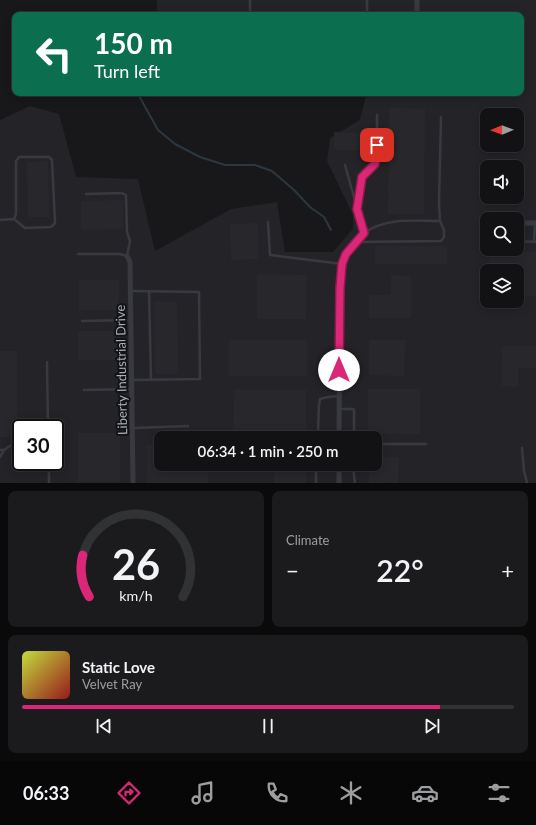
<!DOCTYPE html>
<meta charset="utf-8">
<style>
:root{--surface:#121214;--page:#1b1b1d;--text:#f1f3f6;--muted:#9c9ea0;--line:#313234;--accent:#db2777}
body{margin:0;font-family:Lato,sans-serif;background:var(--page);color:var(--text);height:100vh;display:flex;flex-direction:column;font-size:15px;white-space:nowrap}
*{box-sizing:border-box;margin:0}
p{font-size:13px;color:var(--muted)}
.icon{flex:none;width:22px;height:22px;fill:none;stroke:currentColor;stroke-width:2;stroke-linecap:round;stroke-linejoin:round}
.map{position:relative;height:483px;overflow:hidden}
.sheet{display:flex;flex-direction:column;gap:8px;padding:8px;background:#0a0a0b;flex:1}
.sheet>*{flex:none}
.guide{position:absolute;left:12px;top:12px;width:512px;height:84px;border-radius:8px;box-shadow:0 2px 10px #0003,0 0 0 1px var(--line);background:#0b6e4f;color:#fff;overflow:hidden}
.needle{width:26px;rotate:269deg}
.controls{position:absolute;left:480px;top:108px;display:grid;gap:8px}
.controls a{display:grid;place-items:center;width:44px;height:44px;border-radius:8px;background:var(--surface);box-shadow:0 2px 10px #0003,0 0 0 1px var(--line);font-size:20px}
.speed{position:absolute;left:12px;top:419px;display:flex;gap:8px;font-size:20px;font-weight:700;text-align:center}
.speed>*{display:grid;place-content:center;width:52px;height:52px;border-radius:50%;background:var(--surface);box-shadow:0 2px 10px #0003,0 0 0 1px var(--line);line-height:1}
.speed .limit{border:2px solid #111;border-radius:6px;background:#fff;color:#111}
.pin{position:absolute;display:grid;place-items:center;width:34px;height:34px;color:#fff;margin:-17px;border-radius:8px;box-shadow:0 2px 6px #0006}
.me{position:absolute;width:44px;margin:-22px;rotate:0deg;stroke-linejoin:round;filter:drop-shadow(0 0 3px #0008)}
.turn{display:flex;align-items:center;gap:14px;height:84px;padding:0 16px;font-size:18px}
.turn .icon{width:52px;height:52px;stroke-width:2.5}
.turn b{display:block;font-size:28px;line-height:34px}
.big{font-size:30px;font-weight:600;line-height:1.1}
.sheet .card{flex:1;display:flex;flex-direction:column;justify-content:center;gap:6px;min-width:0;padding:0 14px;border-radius:8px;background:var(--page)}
.sheet .dial{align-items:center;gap:0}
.dial svg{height:104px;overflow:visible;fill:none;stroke:var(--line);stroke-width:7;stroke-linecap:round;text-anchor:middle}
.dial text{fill:var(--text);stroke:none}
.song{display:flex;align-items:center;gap:12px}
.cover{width:48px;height:48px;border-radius:6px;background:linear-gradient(135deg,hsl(70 70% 55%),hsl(0 70% 35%))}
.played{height:4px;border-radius:2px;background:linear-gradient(90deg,var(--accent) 85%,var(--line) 85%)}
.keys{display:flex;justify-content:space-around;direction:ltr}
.heat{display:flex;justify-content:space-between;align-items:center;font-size:22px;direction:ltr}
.sheet .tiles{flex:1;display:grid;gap:8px;grid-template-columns:1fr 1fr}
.card:last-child{grid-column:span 2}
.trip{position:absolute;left:154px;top:431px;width:228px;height:40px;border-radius:8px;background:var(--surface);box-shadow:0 2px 10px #0003,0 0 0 1px var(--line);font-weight:600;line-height:40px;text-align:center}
.menu{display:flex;height:64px;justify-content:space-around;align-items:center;background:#070708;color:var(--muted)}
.menu .icon{width:28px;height:28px}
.menu .selected{color:var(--accent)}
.menu b{font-size:18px;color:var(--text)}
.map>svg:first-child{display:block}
.built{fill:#242428;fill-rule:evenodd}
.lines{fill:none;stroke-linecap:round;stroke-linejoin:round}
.stream{stroke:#2c3740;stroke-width:2}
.building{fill:#28282c}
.lane{stroke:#383a40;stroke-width:2.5}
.street{stroke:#383a40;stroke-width:5}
.route-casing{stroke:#8e194d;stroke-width:10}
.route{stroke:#db2777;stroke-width:7}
.labels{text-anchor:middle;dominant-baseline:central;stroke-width:4;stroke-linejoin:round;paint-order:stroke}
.street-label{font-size:13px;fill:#a9afbb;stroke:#131316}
</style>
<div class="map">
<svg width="536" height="483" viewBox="0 0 536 483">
<rect width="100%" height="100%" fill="#18181a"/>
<path class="built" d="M157,0h379v483h-536v-363l30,-14 29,8 17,63 62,2 17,72 76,-42 46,-7 8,50h48l20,-23v-14l-26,-54 3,-23 30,-18 6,-24 -22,-3h177v-78h-364zM487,115h30v30h-30zM487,167h30v30h-30zM487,219h30v30h-30zM487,271h30v30h-30zM21,428h34v34h-34zM161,438h214v26h-214z"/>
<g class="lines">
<polyline class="stream" points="138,94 158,130 175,144 200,157 225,165 255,165 272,171 294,190 310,207 324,217 331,230"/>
</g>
<g class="building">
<polygon points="389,108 425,109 424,214 388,214"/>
<polygon points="334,132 363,133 363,150 334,150"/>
<polygon points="48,161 49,217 28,217 27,162"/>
<polygon points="123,200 123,229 81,230 81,201"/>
<polygon points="258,223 259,259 231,260 230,224"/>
<rect x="375" y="246" width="72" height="18"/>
<polygon points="489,252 536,252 536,296 517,296 517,271 489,271"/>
<polygon points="257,274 307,275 306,319 257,319"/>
<polygon points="391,275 411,276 411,318 369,318 369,295 391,295"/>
<rect x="79" y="280" width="40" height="30"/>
<polygon points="154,302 177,302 178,374 155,374"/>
<rect x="78" y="331" width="42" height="29"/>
<rect x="229" y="340" width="78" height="36"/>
<polygon points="369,340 405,340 404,376 369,375"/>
<polygon points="502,346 536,346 536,368 518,368 518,386 501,386"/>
<rect x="0" y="351" width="17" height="86"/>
<polygon points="368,389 420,389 420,434 368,433"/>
<polygon points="234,390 306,390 306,434 233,433"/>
<rect x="78" y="433" width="42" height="49"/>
<polygon points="147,445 161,445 161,464 209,464 208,483 147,483"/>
<polygon points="375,456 399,457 398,483 369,483 369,464 375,464"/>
<rect x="274" y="464" width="32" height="19"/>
</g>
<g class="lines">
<g class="lane">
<polyline points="250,0 250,15"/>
<polyline points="367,15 367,0"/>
<path d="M345,165l19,68c23,-16 49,-12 76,-12"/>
<polyline points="358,207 362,177 375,164 377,155 377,115"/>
<polyline points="0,220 14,219 25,228 51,227 55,223 52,160 49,157 19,157 16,161 16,214 14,219"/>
<polyline points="268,222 270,255 342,264"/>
<polyline points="517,241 536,242"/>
<polyline points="356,242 441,241 444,237 444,230 440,221 439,203 441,117"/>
<polyline points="534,242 535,223"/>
<polyline points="78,254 120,254 127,256 130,241 127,232 126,195 122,193 86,194"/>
<polyline points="131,291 199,292 200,379 132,380"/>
<polyline points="149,291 151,380"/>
<polyline points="82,321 131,320"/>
<polyline points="47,362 48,428"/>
<polyline points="84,390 132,389"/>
<polyline points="339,409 353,409 354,410 354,432"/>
<polyline points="133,428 188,426"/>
<polyline points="318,432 319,405 320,399 328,397 339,396"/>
<polyline points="375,444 426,444"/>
<polyline points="522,448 524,471 527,483"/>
<polyline points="0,450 4,450 21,439"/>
<polyline points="0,457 4,450"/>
<polyline points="49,462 49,483"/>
<polyline points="339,467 353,468 355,483"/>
<polyline points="316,483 316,464"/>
</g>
<g class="street">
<polyline points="417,15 417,0"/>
<polyline points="517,223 536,223"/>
<polyline points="127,256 130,262 133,483"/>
<path d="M339,438l1,-150c2,-29 3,-34 24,-55"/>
<polyline points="339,483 339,464"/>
</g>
</g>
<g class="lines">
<g class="route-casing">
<polyline id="route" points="339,370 340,288 342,264 346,254 364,233 357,209 362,177 375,164 377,145"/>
</g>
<use href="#route" class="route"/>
</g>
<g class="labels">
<g class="street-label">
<text transform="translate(121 370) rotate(-91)">Liberty Industrial Drive</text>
</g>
</g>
</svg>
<div class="controls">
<a><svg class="needle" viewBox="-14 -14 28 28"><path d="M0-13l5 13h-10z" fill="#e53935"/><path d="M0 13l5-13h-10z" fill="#9c9ea0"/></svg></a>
<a><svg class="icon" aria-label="sound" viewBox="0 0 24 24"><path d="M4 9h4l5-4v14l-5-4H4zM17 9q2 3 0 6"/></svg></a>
<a><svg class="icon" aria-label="search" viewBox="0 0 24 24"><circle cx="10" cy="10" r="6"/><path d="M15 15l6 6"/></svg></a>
<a><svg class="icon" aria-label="layers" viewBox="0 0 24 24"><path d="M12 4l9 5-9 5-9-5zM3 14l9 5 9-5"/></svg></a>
</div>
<div class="speed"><div class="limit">30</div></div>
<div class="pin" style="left:377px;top:145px;background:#d93025"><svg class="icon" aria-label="arrive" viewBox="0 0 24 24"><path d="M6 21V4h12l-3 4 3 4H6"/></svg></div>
<svg class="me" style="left:339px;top:370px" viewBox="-20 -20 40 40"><circle r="19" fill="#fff"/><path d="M0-13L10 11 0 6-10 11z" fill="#db2777"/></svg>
<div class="trip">06:34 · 1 min · 250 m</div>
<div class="guide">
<div class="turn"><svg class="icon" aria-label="left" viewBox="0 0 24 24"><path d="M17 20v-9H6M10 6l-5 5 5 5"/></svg><div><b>150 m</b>Turn left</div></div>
</div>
</div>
<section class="sheet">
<div class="tiles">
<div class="card dial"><svg viewBox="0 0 100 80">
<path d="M14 69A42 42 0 1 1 86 69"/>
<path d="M14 69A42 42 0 0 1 9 37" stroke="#db2777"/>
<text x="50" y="56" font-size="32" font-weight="700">26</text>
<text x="50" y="72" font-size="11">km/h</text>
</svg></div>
<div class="card"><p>Climate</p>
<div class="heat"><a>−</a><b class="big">22°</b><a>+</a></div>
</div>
<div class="card">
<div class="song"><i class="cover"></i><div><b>Static Love</b><p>Velvet Ray</p></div></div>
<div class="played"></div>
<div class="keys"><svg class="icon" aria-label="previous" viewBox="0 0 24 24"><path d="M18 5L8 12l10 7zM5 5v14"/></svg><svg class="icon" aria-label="pause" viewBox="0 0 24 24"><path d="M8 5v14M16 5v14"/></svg><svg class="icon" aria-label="next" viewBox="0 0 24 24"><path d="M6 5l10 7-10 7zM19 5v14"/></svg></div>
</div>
</div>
</section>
<nav class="menu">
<b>06:33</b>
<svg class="icon selected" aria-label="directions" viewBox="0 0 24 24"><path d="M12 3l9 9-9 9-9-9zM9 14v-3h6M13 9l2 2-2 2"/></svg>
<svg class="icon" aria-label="music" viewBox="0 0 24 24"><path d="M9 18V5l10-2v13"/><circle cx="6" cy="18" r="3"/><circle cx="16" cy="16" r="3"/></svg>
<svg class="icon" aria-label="phone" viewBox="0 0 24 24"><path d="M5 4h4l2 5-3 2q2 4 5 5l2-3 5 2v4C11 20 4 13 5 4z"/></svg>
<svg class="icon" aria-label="climate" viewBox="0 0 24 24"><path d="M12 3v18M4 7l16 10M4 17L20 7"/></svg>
<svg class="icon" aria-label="car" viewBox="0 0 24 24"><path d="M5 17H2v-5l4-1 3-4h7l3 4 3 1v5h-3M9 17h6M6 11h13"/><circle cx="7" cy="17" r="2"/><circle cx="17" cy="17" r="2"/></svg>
<svg class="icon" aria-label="filters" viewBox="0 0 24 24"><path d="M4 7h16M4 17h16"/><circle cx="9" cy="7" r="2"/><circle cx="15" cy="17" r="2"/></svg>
</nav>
